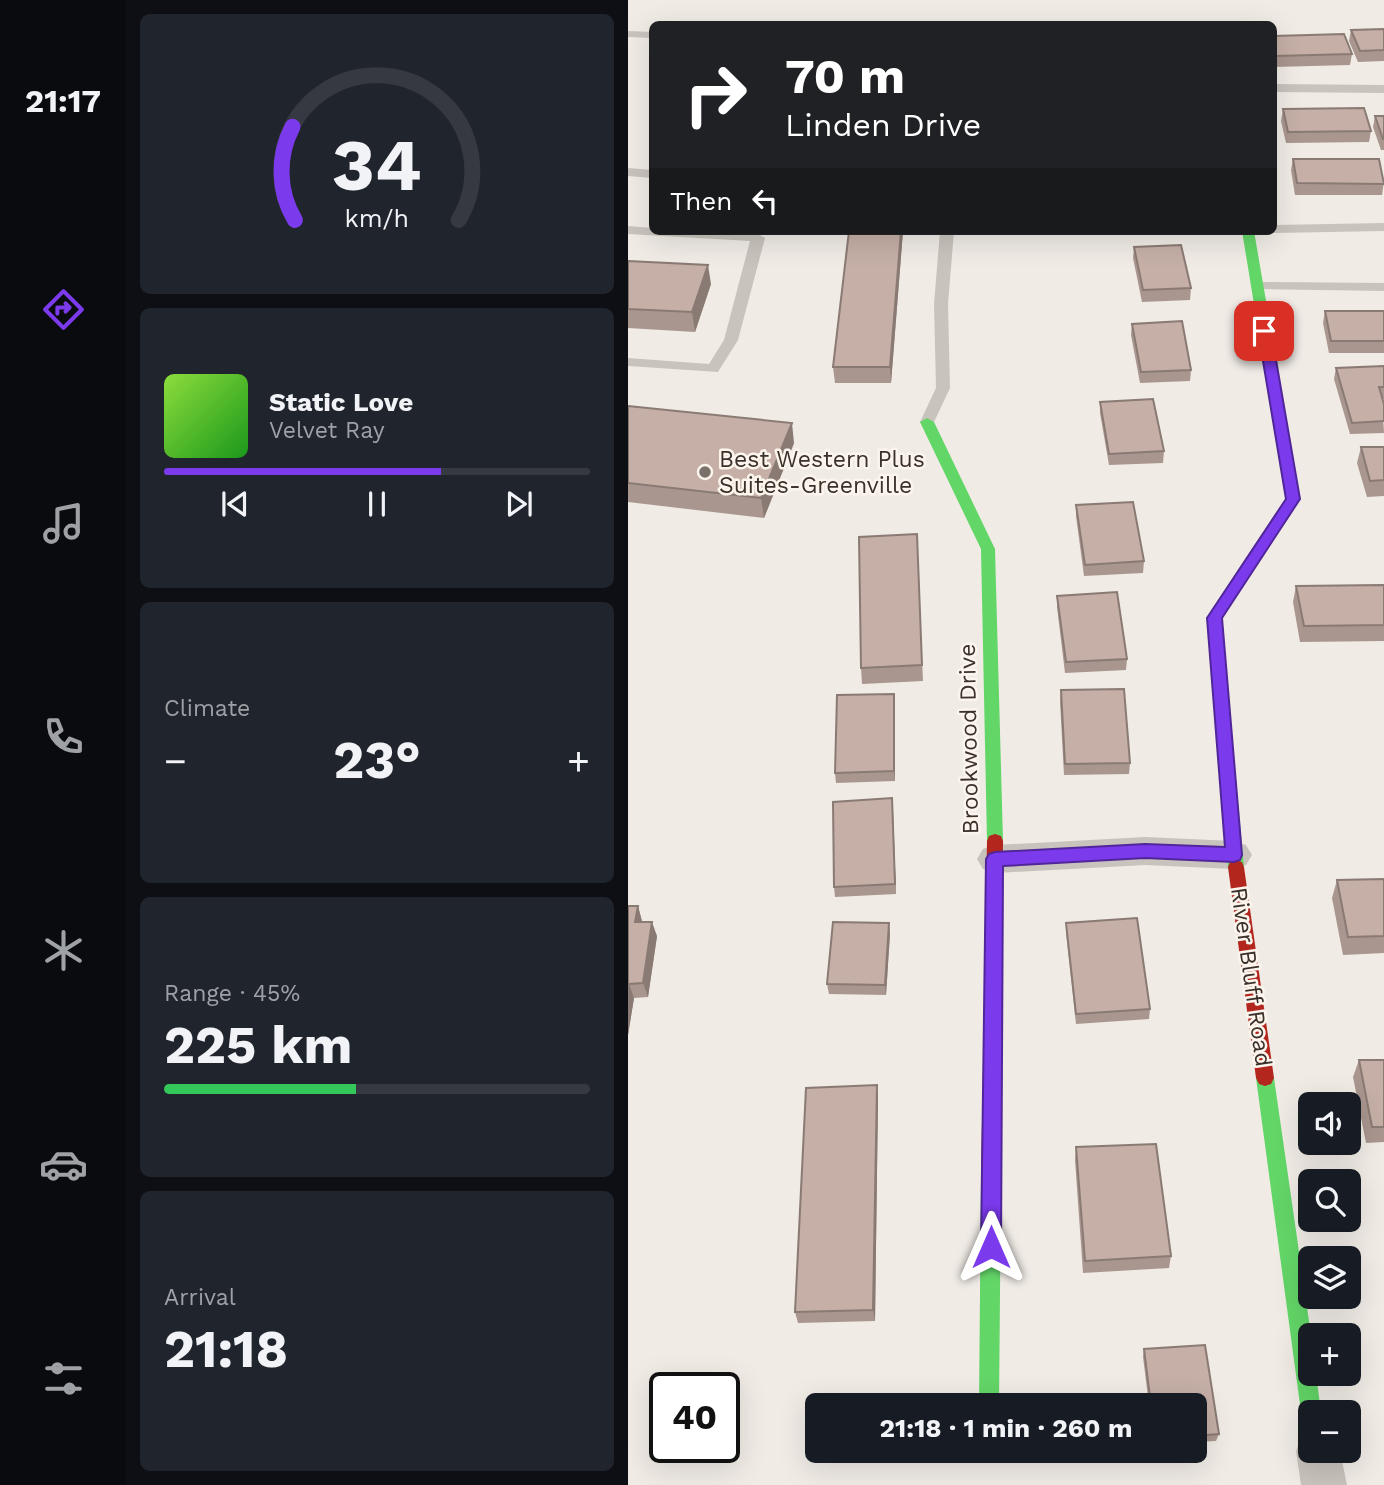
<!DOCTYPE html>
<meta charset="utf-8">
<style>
:root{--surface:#171b24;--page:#20242c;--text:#f1f3f6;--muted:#9ea1a6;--line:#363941;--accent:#7c3aed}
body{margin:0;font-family:"Work Sans",sans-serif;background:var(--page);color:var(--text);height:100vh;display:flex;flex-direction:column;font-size:26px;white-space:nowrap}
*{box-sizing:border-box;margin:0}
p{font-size:23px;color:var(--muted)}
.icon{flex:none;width:38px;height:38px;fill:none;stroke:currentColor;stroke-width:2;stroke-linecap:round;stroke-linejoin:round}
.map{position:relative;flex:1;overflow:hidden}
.side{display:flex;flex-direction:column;gap:14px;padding:14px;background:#0d0f14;width:502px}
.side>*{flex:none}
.hud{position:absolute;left:21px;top:21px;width:628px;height:214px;border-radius:10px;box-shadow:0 7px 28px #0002;background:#202124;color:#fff;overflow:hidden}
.fabs{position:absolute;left:670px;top:1092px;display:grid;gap:14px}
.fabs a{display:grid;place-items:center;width:63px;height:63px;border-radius:10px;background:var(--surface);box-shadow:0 7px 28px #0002;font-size:35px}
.speed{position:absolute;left:21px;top:1372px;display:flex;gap:14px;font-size:35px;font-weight:700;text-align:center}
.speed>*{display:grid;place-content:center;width:91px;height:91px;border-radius:50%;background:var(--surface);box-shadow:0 7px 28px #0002;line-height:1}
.speed .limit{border:4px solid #111;border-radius:10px;background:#fff;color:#111}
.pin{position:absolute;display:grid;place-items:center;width:60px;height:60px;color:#fff;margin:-30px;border-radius:14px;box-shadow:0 4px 10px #0006}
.me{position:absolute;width:77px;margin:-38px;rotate:0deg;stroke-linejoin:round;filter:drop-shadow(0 0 5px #0008)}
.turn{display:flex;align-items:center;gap:24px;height:147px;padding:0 21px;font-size:32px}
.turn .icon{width:91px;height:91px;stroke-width:2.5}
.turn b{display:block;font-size:49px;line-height:60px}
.then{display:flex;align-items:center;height:66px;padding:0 21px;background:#0003;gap:14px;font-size:26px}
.big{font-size:52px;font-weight:700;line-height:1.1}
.side .widget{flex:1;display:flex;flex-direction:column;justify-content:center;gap:10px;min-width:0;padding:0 24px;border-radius:10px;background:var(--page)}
.side .dial{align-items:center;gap:0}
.dial svg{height:182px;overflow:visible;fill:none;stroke:var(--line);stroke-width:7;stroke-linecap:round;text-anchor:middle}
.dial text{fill:var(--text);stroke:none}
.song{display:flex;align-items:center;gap:21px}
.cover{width:84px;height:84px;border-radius:10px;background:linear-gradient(135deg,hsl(90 70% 55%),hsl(120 70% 35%))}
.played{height:7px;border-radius:4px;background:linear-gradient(90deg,var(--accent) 65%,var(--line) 65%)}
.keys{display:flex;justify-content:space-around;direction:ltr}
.heat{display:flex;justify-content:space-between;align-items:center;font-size:38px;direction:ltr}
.charge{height:10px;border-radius:5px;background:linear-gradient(90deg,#34c759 45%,var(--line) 0)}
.trip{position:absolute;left:177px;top:1393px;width:402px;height:70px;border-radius:10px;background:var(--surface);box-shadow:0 7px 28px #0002;font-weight:700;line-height:70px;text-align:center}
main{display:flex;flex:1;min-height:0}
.tabs{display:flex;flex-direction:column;width:126px;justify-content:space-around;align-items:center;background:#090b0e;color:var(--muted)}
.tabs .icon{width:49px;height:49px}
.tabs .current{color:var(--accent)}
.tabs b{font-size:32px;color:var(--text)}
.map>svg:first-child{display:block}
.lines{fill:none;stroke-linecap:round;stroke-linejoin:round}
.lane{fill:#c9c3bd;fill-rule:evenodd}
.street{fill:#c9c3bd;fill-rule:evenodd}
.fast{fill:#63d668;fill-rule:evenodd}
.jam{fill:#b3261e;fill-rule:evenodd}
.wall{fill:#a9968f}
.shaded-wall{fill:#8a7a74}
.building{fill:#c5afa6;stroke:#8a7a74;stroke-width:2}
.route{fill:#7c3aed;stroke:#51269a;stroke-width:2}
.poi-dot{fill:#7a716b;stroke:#fbf5ed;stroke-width:2.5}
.labels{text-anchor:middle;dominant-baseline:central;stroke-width:5;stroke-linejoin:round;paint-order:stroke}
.poi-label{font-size:23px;fill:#3b302a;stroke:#fbf5ed;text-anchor:start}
.street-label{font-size:23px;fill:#3b302a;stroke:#fbf5ed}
</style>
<main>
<nav class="tabs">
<b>21:17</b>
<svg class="icon current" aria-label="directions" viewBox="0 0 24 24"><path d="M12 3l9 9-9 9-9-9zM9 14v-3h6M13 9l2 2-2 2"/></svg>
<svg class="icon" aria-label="music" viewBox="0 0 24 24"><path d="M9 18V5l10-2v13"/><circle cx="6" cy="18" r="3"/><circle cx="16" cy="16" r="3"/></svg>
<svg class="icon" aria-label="phone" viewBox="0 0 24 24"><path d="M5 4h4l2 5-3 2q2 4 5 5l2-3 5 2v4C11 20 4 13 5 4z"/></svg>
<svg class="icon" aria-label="climate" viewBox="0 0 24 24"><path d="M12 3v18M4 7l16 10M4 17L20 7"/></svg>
<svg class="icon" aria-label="car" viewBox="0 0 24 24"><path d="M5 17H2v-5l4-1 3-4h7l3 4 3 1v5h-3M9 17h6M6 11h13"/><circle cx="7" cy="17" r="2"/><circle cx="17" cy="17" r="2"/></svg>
<svg class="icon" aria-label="filters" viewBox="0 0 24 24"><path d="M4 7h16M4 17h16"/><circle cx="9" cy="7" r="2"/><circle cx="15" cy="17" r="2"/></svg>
</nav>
<section class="side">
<div class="widget dial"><svg viewBox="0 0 100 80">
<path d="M14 69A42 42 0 1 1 86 69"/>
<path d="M14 69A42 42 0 0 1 13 28" stroke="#7c3aed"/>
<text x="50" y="56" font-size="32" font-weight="700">34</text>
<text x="50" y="72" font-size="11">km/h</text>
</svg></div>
<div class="widget">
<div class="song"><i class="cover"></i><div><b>Static Love</b><p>Velvet Ray</p></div></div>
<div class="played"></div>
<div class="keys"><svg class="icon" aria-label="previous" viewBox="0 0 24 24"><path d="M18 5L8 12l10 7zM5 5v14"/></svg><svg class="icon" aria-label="pause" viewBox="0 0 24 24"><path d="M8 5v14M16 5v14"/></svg><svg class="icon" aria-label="next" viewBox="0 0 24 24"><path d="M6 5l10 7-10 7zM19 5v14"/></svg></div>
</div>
<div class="widget"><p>Climate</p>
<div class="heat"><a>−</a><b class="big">23°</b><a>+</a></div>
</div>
<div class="widget"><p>Range · 45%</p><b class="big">225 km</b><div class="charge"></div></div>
<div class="widget"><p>Arrival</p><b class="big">21:18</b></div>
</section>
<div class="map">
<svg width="756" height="1485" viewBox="0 0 756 1485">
<rect width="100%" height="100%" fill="#f0ebe5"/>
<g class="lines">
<g class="lane">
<polygon points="0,31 24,32 24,38 0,37"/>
<polygon points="646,84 756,85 756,93 646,92"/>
<polygon points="0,168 24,170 24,178 0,176"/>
<polygon points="756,223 756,231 646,233 641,231 646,231 646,225"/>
<polygon points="0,226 24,228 24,231 130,234 137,238 110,340 90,372 0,366 0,358 81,364 96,340 122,241 0,234"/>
<polygon points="312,231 326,231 320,304 322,388 306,422 299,427 292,422 308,388 306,304"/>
<polygon points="629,282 756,283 756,291 624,289 624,283"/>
</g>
<g class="street">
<polygon points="517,837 606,841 618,845 624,855 618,865 606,869 517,865 367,873 355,869 349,859 355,849 367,845"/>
<polygon points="682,1432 682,1451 712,1451 719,1485 673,1485 668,1451 674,1435"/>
</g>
<g class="fast">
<polygon points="614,231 626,231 672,499 593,618 616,867 614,872 608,874 602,872 600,867 579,618 658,499"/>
<polygon points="299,418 306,422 367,549 375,841 373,846 367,848 361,846 359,841 353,549 292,422"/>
<polygon points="637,1070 643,1072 646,1078 683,1335 682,1374 688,1374 693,1412 682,1412 682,1422 676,1419 673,1412 628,1078 631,1072"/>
<polygon points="363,1172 370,1175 373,1181 371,1405 351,1405 353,1181 356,1175"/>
</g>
<g class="jam">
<polygon points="367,834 373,836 375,841 373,1181 370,1187 363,1190 356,1187 353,1181 359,841 361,836"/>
<polygon points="608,860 614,862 616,867 646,1078 643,1084 637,1086 631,1084 628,1078 600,867 602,862"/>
</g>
</g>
<g class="wall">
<polygon points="756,29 756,61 730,62 721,41 723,30"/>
<polygon points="646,36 724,54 722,65 646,67"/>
<polygon points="655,109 743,131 741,142 658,143 653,121"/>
<polygon points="747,116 756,116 756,150 753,150 745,127"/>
<polygon points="665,159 756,181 754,195 667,195 663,170"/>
<polygon points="275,231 263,383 207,383 205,367"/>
<polygon points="506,247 563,288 562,300 514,302 505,258"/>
<polygon points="0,261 83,284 67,332 0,328"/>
<polygon points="697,311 756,311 756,353 701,353 695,323"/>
<polygon points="504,324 563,370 562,381 512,383 503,335"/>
<polygon points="756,366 756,399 754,399 756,433 722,434 706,379 708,368"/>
<polygon points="472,402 536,451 535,463 481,465 472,413"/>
<polygon points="0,406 166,443 136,518 0,502"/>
<polygon points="733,447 756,447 756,496 739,497 729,463"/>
<polygon points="448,505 516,561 515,573 456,576 448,516"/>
<polygon points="289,534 295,681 234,684 233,668"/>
<polygon points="756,585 756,641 672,642 665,602 668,586"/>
<polygon points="429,596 499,659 498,670 437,673 429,607"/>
<polygon points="433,690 502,763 501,774 436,775 432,701"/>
<polygon points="267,705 267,781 208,783 207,773"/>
<polygon points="264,798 268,894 207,897 206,887"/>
<polygon points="756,879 756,953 715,955 704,898 709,880"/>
<polygon points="0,906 10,906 14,922 29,936 20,997 6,998 0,1035"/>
<polygon points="438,923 522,1009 521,1019 448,1024 438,933"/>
<polygon points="262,933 258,995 201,994 199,984"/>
<polygon points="731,1060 756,1060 756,1142 738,1143 725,1077"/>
<polygon points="249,1085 250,1099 247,1321 170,1323 167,1312"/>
<polygon points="448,1147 543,1256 541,1268 455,1273 447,1160"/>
<polygon points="577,1345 591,1434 588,1441 567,1442 567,1405 521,1405 515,1357 516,1349"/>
</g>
<g class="shaded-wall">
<polygon points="273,231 275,231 263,383 262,367"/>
<polygon points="80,265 83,284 67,332 64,312"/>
<polygon points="164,423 166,443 136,518 133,498"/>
<polygon points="266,694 267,705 267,781 266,771"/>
<polygon points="264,798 265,809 268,894 267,884"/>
<polygon points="10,906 14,921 11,936 7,922"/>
<polygon points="24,922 29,936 20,997 15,983"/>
<polygon points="261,923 262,933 258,995 257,985"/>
<polygon points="1,984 6,998 0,1035 0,990"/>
<polygon points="249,1085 250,1099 247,1321 245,1310"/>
</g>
<g class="building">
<polygon points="756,29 756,50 732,51 723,30"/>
<polygon points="716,34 724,54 646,56 646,36"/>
<polygon points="736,108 743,131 660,132 655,109"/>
<polygon points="747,116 756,116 756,139 755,139"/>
<polygon points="665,159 751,159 756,184 669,183"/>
<polygon points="221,231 273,231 262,367 205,367"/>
<polygon points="553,245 563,288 515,290 506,247"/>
<polygon points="0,261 80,265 64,312 0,309"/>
<polygon points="697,311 756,311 756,341 703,341"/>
<polygon points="554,321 563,370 513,372 504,324"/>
<polygon points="756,366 756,387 751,387 756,404 756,421 724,423 708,368"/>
<polygon points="525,399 536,451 481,454 472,402"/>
<polygon points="0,406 164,423 133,498 0,483"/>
<polygon points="733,447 756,447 756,480 742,481"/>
<polygon points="505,502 516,561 457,565 448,505"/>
<polygon points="289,534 294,665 233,668 231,537"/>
<polygon points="756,585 756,625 676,626 668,586"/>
<polygon points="489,592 499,659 438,662 429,596"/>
<polygon points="496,689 502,763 437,764 433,690"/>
<polygon points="266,694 266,771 207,773 209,695"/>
<polygon points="264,798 267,884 206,887 205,802"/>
<polygon points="756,879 756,936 720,937 709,880"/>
<polygon points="0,906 10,906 7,922 24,922 15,983 1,984 0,990"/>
<polygon points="509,918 522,1009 448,1014 438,923"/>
<polygon points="205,922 261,923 257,985 199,984"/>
<polygon points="731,1060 756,1060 756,1127 744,1127"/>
<polygon points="249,1085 245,1310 167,1312 178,1088"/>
<polygon points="528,1144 543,1256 457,1261 448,1147"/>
<polygon points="577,1345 591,1434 567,1436 567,1405 523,1405 516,1349"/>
</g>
<polygon class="route" points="636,327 643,331 672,499 594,618 614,855 612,860 606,862 517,858 375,866 373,1247 370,1253 363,1256 356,1253 353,1247 358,859 361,854 367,852 517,844 597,847 579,618 658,499 630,331"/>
<circle class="poi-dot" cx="77" cy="472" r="7"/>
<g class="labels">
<g class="poi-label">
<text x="91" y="459">Best Western Plus<tspan x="91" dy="26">Suites-Greenville</tspan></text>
</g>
<g class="street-label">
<text transform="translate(341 739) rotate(-91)">Brookwood Drive</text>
<text transform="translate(623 977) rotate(82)">River Bluff Road</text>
</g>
</g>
</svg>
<div class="fabs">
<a><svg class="icon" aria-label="sound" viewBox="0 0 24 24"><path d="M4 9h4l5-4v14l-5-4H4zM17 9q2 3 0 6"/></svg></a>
<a><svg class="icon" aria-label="search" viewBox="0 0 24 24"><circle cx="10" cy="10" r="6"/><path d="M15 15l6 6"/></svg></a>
<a><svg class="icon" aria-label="layers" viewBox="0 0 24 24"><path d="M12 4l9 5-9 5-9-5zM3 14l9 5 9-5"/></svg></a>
<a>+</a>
<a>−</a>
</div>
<div class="speed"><div class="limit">40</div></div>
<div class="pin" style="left:636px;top:331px;background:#d93025"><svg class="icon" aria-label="arrive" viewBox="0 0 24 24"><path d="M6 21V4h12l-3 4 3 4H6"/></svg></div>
<svg class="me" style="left:363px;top:1247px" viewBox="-20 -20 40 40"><path d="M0-17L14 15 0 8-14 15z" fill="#7c3aed" stroke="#fff" stroke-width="4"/></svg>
<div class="trip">21:18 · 1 min · 260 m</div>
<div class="hud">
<div class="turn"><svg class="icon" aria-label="right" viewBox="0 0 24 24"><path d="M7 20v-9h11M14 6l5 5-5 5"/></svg><div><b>70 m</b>Linden Drive</div></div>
<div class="then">Then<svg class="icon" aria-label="left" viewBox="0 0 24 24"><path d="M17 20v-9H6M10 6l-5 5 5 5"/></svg></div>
</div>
</div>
</main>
